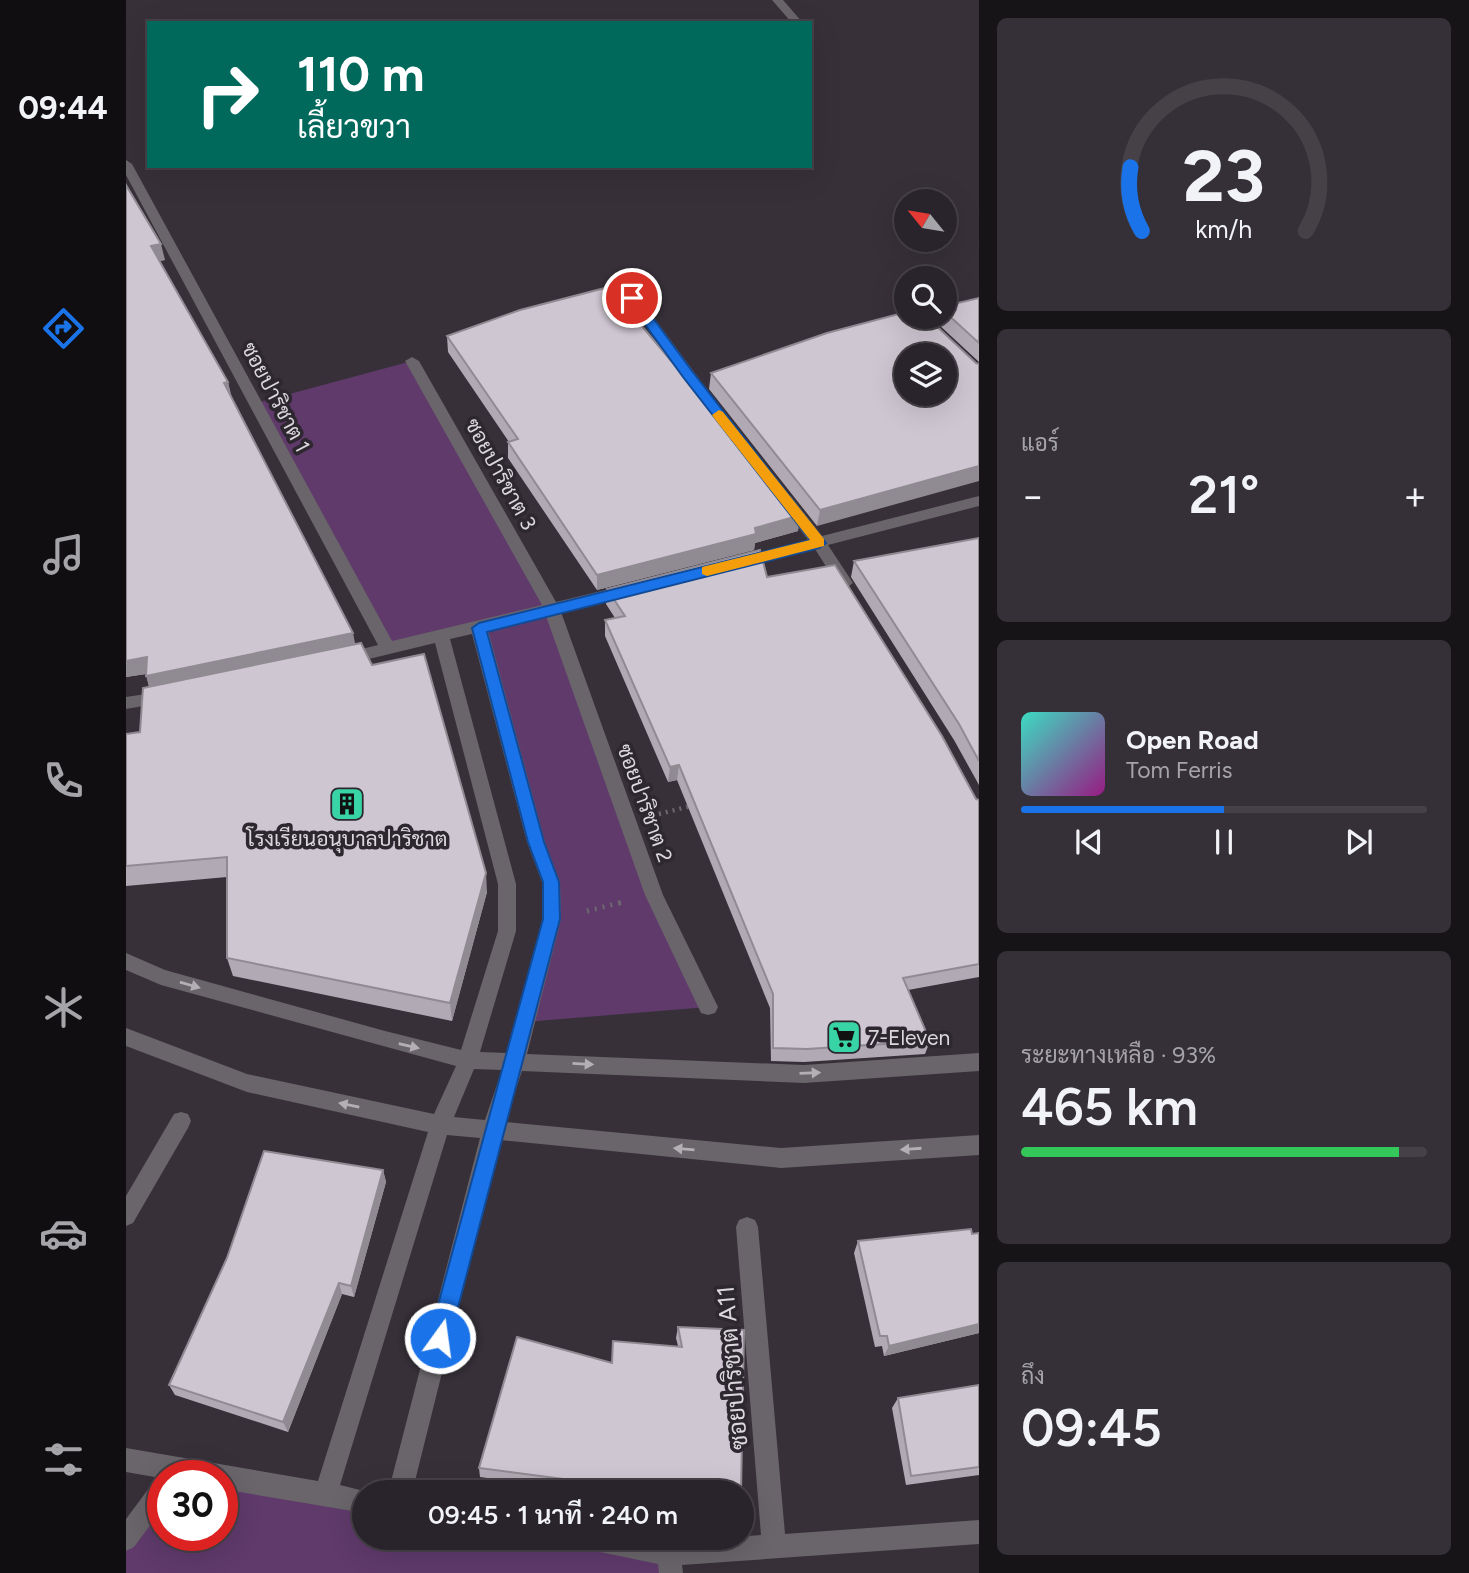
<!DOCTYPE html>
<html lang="th">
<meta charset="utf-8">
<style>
:root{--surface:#29242b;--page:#353037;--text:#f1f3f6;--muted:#a5a4a9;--line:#454147;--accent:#1a73e8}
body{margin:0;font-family:Figtree,Sarabun,sans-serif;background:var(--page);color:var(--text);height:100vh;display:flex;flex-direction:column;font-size:26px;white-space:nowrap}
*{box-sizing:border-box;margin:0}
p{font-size:23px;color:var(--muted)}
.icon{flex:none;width:38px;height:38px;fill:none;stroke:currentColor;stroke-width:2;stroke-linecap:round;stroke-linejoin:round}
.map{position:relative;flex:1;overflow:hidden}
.drawer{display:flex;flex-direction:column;gap:18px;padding:18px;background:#171418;width:490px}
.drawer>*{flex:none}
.hud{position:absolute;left:21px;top:21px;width:665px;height:147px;border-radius:0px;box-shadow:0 7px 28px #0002,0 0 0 2px var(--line);background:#00695c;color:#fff;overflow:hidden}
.needle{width:46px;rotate:300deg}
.buttons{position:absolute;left:768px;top:189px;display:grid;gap:14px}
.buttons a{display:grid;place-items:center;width:63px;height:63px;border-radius:50%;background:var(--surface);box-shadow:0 7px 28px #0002,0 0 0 2px var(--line);font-size:35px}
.speed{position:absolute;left:21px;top:1460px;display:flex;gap:14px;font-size:35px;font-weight:700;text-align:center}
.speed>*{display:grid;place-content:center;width:91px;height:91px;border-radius:50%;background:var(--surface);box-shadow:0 7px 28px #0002,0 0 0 2px var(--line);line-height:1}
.speed .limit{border:10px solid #d22;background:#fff;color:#111}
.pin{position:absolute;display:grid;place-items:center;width:60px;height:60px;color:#fff;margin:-30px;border:4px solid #fff;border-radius:50%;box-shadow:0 2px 7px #0007}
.me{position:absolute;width:77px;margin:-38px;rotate:14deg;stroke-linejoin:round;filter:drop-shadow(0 0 5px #0008)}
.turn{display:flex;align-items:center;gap:24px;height:147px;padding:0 35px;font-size:32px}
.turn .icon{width:91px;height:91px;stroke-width:2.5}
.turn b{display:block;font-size:49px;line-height:60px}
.big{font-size:52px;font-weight:600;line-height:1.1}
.drawer .tile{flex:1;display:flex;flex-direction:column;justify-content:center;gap:10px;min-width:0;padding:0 24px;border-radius:10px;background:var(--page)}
.drawer .dial{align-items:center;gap:0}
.dial svg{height:182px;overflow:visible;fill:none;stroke:var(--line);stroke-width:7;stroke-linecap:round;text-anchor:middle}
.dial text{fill:var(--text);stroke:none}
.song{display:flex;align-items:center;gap:21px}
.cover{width:84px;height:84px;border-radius:10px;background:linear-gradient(135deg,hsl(170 70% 55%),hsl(310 70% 35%))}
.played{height:7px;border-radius:4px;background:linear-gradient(90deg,var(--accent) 50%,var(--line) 50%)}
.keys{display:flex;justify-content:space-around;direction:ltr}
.heat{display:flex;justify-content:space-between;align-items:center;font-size:38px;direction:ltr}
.charge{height:10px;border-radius:5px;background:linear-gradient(90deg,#34c759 93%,var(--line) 0)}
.trip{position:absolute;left:226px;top:1480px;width:402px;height:70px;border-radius:35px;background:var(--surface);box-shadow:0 7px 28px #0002,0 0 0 2px var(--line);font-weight:600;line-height:70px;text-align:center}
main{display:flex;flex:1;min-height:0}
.tabs{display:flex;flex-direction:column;width:126px;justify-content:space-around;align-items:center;background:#100e11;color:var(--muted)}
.tabs .icon{width:49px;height:49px}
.tabs .current{color:var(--accent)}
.tabs b{font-size:32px;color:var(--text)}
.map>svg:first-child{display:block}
.green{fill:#5f3a6b}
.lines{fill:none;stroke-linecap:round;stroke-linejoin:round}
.path-far1{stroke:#6d676f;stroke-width:4.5;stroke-dasharray:2 5;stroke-linecap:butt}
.path{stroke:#6d676f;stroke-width:5;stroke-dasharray:2 6;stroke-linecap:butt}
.minor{fill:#69656a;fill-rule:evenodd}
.wall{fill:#b1aab4}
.shaded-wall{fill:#908b92}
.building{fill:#cec6d1;stroke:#908b92;stroke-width:2;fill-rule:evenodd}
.oneway{fill:#b3afb5}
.route{fill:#1a73e8;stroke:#114b97;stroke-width:2}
.slow{fill:#f59e0b}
.labels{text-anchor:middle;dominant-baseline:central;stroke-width:7;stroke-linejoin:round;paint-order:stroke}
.street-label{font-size:21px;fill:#dbd7dd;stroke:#2d272f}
.poi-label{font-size:21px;fill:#dbd7dd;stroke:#2d272f}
.near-street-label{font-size:24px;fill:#dbd7dd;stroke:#2d272f}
</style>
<main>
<nav class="tabs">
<b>09:44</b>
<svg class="icon current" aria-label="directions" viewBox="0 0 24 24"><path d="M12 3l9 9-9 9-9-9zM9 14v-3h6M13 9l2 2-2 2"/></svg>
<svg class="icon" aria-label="music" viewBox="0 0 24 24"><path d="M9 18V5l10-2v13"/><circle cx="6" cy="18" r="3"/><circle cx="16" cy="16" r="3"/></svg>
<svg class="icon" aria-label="phone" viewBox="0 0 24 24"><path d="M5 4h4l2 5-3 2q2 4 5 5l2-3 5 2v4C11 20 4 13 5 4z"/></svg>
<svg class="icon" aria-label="climate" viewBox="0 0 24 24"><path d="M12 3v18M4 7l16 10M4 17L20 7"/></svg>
<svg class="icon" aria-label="car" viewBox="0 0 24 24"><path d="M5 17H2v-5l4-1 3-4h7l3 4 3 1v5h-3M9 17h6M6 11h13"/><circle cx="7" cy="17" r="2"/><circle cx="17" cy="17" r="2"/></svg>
<svg class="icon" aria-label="filters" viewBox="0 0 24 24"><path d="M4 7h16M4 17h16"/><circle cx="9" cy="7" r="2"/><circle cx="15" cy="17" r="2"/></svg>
</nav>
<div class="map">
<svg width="853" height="1573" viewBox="0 0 853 1573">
<rect width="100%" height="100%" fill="#373039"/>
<g class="green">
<polygon points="286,361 426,609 528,895 582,1007 399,1022 426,919 353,628 263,650 130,403"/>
<polygon points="96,1477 238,1502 238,1538 451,1538 542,1554 545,1573 0,1573 0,1539 37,1488 37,1535 96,1535"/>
</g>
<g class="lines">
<g class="path-far1">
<polyline points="533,814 565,806"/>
<polyline points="493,903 497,902"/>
</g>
<polyline class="path" points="461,911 497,902"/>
<g class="minor">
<polygon points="646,0 657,0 677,23 666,23"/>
<path d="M0,160l6,4 260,477 150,-36 -137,-244 7,-4 7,4 137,241 74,-18 8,6 -8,6 -69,16 102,283 55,112 -3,6 -7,2 -7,-2 -56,-118 -99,-279 -58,14 57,212 15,40 1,37 -34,135 277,11 175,-12v18l-175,12 -282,-12 -17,51 276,26 198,-13v20l-198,13 -281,-28 -88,353h-24l92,-355 -33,-3 -107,350 32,8h-8v20l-142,-24v-14h-59v33l-29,39 -8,4v-32l29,-39 5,-2 -34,-6v-24l192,33 110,-349 -181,-40 -121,-46v-18l121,46 187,40 22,-48 -295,-81 -35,-15v-17l39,17 220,61 76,19 37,-119v-47l-63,-241 -91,22 -6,-2 -2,-4 2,-4 40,-10 -252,-470zM346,634l55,208 15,40 1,37 -36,134 -27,-1 36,-121v-47l-66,-245zM348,1069l28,1 -17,50 -31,-3z"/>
<polygon points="492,275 497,276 585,395 585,401 575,401 485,279"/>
<polygon points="660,495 665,496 696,536 853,496 853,506 702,545 727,583 719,589 713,587 689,549 612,568 606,567 604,563 606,559 682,540 652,500"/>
<polygon points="40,691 46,693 48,697 46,701 0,709 0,697"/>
<polygon points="55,1112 62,1114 65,1121 62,1128 7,1223 0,1226 0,1196 48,1114"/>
<polygon points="621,1217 629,1220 632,1227 659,1534 853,1520 853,1544 556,1565 557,1573 533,1573 532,1564 445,1546 441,1538 521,1538 542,1542 635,1535 610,1227 613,1220"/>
</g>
</g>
<g class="wall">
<polygon points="0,185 39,260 33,261 102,382 105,397 229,645 361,892 326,1021 107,976 101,958 101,877 0,886 0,734 14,732 23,687 20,674 0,677"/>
<polygon points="853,298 853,362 811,323 812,317 819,317 819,306"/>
<polygon points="780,312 691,526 583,389 585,373"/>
<polygon points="321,336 672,531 629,543 628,550 471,590 382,458 382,442 383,442 322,352"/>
<polygon points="853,538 853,785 828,740 725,577 728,561"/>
<polygon points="641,577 850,799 853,800 853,977 782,990 804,1041 799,1054 678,1062 645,1061 644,1008 551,780 542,782 479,636 479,620 489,618 480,604 481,589"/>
<polygon points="257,1170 260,1182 228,1297 216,1294 162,1432 49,1395 43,1385"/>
<polygon points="853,1233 853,1333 758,1356 756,1346 749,1347 728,1253 732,1241 846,1234"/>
<polygon points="552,1327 615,1493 476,1493 354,1477 353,1468 486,1363 552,1346 550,1338"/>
<polygon points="853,1385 853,1475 780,1485 766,1408 772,1398"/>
</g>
<g class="shaded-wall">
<polygon points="35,244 39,260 29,262 25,246"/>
<polygon points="102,382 106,398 98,383"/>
<polygon points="853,466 853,481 691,526 694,510"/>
<polygon points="675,515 672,531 629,543 628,550 471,590 471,575"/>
<polygon points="227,633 230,648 25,691 20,676"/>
<polygon points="21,657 26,673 0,677 0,661"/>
<polygon points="553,765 551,780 542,782 544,767"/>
<polygon points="360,873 361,892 326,1021 324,1003"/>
<polygon points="257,1170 260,1182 228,1297 225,1286"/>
<polygon points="213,1283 216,1294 162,1432 157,1422"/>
<polygon points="853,1324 853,1333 758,1356 763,1346"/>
</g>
<g class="building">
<polygon points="0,185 35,244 25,246 102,382 98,383 227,633 20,676 21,657 0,661"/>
<polygon points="483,287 562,381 568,379 675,515 629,528 630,534 471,575 382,442 392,439 321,336 394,310"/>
<polygon points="853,298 853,343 819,312 819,306"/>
<path d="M780,312v5h21l49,46 3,1v102l-159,44 -109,-137 116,-40zM780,355h39v39h-39z"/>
<polygon points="853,538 853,761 833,724 728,561"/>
<polygon points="634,550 641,577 709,565 816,736 850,799 853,800 853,964 777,978 804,1041 681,1049 647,1048 647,994 553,765 544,767 479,620 499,616 481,589"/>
<polygon points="235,643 246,665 298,654 360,873 324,1003 101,958 101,857 0,866 0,734 14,732 17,688"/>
<polygon points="138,1151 257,1170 225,1286 213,1283 157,1422 43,1385 101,1258"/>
<polygon points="845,1229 846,1234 853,1233 853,1324 763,1346 761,1336 754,1336 732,1241"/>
<polygon points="552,1327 618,1330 615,1493 544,1493 353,1468 391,1337 486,1363 487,1341 556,1347"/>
<polygon points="853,1385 853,1467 785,1476 772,1398"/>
</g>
<defs><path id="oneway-solid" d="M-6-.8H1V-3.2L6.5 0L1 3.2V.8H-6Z" transform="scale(1.75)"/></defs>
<g class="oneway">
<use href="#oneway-solid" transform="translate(64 985) rotate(16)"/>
<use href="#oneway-solid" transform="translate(283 1046) rotate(13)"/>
<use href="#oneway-solid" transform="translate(457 1064) rotate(3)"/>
<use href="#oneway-solid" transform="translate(684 1073) rotate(-2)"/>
<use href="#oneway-solid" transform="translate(223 1105) rotate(-168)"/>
<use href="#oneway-solid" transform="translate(558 1149) rotate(-175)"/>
<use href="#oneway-solid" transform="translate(785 1149) rotate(176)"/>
</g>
<polygon class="route" points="502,295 510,295 566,371 700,543 693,548 361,632 418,842 433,882 434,919 324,1338 321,1345 314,1348 306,1345 303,1338 417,919 417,882 402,842 346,628 353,623 684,540 557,377 500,298"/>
<polygon class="slow" points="593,410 597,412 698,539 698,546 581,576 576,574 576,567 684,540 588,418 586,415"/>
<defs>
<g id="building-square" transform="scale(1.75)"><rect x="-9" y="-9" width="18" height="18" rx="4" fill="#39d4a5" stroke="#2d272f"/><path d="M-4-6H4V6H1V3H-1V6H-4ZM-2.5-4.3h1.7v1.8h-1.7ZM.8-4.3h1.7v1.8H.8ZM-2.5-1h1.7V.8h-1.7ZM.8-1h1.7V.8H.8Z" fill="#111"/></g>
<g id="supermarket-square" transform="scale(1.75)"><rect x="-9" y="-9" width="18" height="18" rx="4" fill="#39d4a5" stroke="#2d272f"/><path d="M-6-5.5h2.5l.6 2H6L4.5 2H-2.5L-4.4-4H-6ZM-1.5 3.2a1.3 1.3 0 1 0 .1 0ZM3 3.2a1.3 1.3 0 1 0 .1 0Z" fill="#111"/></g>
</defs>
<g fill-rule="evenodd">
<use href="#building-square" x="221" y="804"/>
<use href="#supermarket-square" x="718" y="1037"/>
</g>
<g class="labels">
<g class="street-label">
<text transform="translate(150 397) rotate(62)">ซอยปาริชาต 1</text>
<text transform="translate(375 474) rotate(61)">ซอยปาริชาต 3</text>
<text transform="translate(519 803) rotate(70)">ซอยปาริชาต 2</text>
</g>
<g class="poi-label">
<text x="221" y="838">โรงเรียนอนุบาลปาริชาต</text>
<text x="742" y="1037" text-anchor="start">7-Eleven</text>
</g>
<g class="near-street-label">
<text transform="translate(606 1368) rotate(-95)">ซอยปาริชาต A11</text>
</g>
</g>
</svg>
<div class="buttons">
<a><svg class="needle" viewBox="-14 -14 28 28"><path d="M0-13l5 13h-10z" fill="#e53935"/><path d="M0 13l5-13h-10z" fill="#a5a4a9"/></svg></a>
<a><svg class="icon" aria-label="search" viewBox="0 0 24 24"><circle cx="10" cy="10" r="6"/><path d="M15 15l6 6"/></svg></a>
<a><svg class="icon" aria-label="layers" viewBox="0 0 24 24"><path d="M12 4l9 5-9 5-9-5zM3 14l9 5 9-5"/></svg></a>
</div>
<div class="speed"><div class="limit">30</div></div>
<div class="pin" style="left:506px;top:298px;background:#d93025"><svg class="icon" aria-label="arrive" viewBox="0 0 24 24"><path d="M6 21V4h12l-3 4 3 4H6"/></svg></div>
<svg class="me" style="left:314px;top:1338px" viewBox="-20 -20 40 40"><circle r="17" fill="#1a73e8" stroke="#fff" stroke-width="3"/><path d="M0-11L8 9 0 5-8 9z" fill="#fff"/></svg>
<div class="trip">09:45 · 1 นาที · 240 m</div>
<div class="hud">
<div class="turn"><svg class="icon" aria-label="right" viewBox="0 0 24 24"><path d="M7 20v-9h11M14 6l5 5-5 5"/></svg><div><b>110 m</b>เลี้ยวขวา</div></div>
</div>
</div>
<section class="drawer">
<div class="tile dial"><svg viewBox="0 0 100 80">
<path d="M14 69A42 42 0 1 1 86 69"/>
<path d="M14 69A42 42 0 0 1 9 41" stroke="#1a73e8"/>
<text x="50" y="56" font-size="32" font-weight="700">23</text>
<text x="50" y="72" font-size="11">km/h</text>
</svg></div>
<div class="tile"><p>แอร์</p>
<div class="heat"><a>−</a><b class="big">21°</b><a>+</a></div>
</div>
<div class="tile">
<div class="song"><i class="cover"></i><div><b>Open Road</b><p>Tom Ferris</p></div></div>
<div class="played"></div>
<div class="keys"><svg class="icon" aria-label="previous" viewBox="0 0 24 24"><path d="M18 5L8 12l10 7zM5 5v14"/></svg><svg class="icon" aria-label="pause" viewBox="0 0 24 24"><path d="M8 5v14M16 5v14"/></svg><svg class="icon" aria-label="next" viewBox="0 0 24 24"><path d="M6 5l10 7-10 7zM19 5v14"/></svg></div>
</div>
<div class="tile"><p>ระยะทางเหลือ · 93%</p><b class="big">465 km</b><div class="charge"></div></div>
<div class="tile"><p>ถึง</p><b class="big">09:45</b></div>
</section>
</main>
